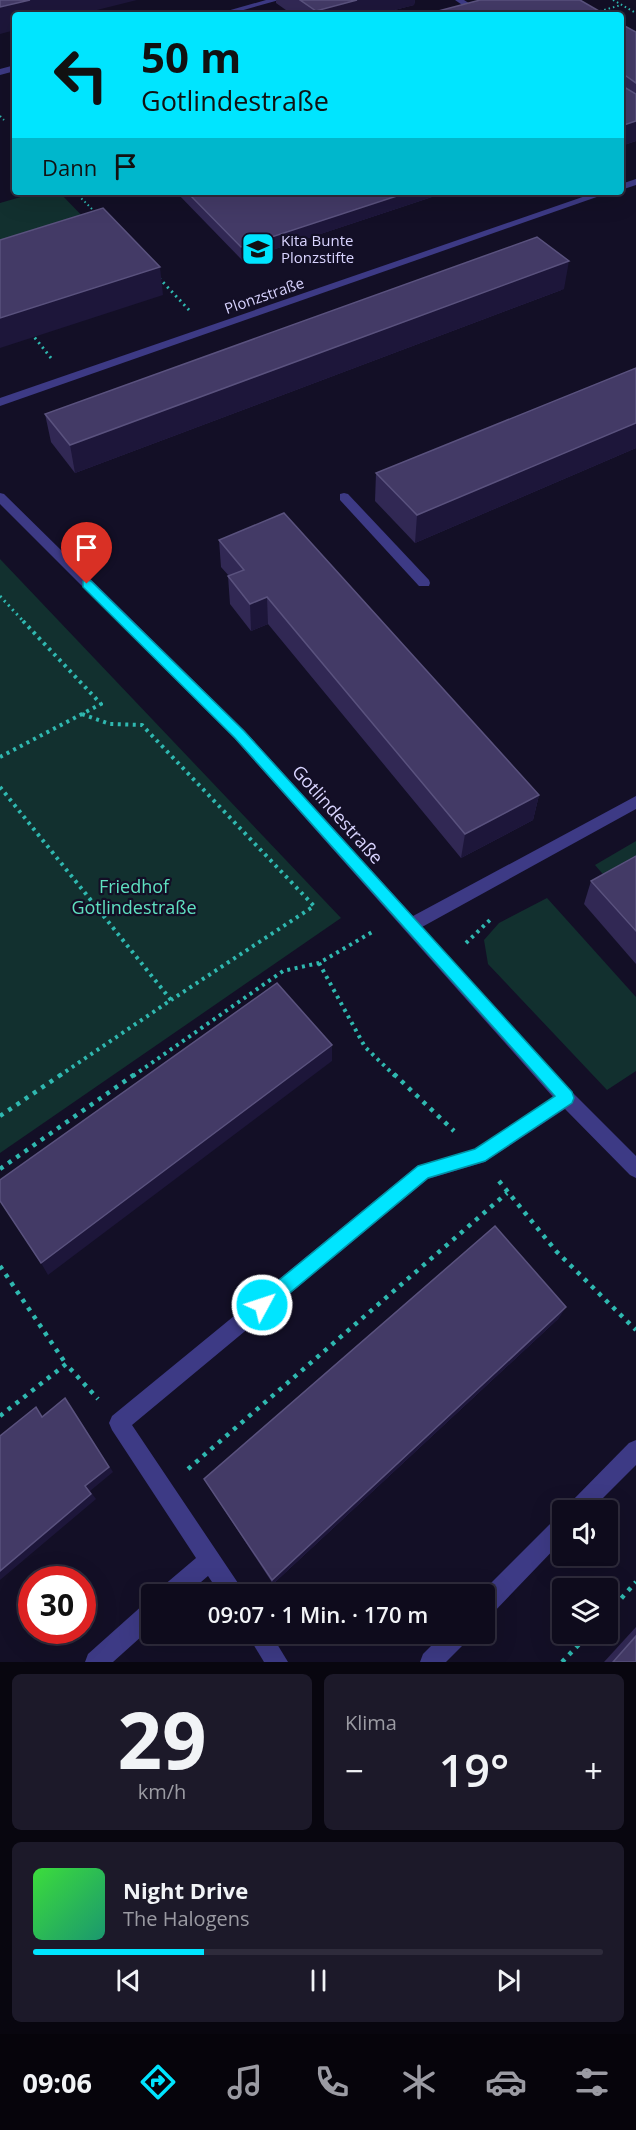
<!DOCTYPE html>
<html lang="de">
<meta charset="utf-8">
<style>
:root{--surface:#0e0b1c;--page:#1c1929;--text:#f1f3f6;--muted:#9b9ba3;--line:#2e2b3b;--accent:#00e5ff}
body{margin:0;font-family:"Open Sans",sans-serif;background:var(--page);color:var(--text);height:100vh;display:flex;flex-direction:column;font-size:22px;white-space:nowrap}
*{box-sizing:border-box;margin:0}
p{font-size:20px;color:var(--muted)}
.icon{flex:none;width:33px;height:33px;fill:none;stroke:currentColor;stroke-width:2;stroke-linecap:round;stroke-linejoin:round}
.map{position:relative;height:1662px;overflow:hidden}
.side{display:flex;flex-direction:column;gap:12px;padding:12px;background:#08060f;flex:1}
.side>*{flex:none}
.banner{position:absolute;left:12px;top:12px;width:612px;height:183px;border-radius:6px;box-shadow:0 6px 24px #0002,0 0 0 2px var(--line);background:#00e5ff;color:#111;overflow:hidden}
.fabs{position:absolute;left:552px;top:1500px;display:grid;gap:12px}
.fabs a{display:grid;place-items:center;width:66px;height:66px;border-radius:6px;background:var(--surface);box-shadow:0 6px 24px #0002,0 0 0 2px var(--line);font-size:30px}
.speed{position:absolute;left:18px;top:1566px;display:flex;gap:12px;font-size:30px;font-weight:700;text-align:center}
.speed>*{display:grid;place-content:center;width:78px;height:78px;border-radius:50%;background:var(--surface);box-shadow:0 6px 24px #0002,0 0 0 2px var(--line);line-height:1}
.speed .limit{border:9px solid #d22;background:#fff;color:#111}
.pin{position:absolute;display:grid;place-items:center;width:51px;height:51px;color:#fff;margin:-62px -26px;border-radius:50% 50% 50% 0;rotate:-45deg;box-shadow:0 0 6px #0007}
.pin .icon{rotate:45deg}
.me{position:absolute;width:66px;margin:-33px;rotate:50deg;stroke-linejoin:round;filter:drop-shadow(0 0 4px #0008)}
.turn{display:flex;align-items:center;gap:21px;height:126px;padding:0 30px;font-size:27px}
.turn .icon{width:78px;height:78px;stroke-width:2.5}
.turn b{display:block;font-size:42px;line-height:51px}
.then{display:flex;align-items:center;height:57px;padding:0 30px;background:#0003;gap:12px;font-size:22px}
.big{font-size:45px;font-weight:600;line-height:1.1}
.side .card{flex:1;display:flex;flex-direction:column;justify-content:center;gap:9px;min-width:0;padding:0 21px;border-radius:9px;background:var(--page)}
.side .dial{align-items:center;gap:0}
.dial b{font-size:78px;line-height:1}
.song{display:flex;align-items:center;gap:18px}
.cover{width:72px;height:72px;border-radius:9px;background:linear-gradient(135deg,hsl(120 70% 55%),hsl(160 70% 35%))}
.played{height:6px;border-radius:3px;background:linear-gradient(90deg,var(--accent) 30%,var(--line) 30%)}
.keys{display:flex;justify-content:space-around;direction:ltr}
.heat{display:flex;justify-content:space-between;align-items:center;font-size:33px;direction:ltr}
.side .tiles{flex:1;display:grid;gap:12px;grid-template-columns:1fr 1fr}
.card:last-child{grid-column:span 2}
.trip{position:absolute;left:141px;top:1584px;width:354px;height:60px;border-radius:6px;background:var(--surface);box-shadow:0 6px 24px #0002,0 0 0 2px var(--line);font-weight:600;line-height:60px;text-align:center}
.dock{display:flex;height:96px;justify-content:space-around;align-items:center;background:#06040b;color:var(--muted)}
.dock .icon{width:42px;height:42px}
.dock .on{color:var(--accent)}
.dock b{font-size:27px;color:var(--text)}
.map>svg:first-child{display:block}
.green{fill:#12302f}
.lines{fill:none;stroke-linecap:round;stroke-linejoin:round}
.path-far3{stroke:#2fb8b0;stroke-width:2;stroke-dasharray:1.5 3;stroke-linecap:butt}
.path-far2{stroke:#2fb8b0;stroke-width:3;stroke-dasharray:2 4;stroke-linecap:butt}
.path-far1{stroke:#2fb8b0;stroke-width:4;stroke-dasharray:3 4.5;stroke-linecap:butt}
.path{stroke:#2fb8b0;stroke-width:4.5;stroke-dasharray:4 6;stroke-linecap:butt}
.minor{fill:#3d3a85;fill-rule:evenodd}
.wall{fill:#312854}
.shaded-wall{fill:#1d163a}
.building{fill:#433a66;stroke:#5a527e;stroke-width:1.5}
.route{fill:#00e5ff;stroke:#0095a6;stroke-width:1.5}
.labels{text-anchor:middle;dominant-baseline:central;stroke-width:4.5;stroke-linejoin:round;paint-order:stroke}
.far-poi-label{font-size:15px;fill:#d9d4ff;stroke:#130f26;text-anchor:start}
.far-street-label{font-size:15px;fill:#d9d4ff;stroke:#130f26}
.street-label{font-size:18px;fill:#d9d4ff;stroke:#130f26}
.park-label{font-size:18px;fill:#5fe0c0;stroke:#130f26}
</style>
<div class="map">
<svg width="636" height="1662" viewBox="0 0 636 1662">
<rect width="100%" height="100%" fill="#130f26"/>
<g class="green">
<polygon points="38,192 59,192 87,221 0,248 0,203"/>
<polygon points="0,559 341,918 0,1153"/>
<polygon points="636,841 636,875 614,887 595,865"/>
<polygon points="547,898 636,997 636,1071 607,1090 488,964 484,940 499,923"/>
</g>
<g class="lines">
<g class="path-far3">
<polyline points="613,0 636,13"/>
<polyline points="587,15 621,5"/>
<polyline points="0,116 4,120"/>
<polyline points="12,129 15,132"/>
<polyline points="75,192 96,213"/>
</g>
<g class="path-far2">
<polyline points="159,278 189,310"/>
<polyline points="31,333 51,358"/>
<polyline points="0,596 24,622"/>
</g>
<g class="path-far1">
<polyline points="82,714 110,724 142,725 314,906 171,1000"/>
<polyline points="0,757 101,704 23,621"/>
<polyline points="0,787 171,1000 59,1076"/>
<polyline points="466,943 493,917"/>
<polyline points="319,963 365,1047 395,1076"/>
<polyline points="133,1076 283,971 319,963 374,931"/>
</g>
<g class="path">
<polyline points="394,1074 454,1131"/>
<polyline points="0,1116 62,1074"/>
<polyline points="0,1169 135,1074"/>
<polyline points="499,1181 556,1251 636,1330"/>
<polyline points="0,1266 66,1364"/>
<polyline points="0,1416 66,1364 98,1399"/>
<polyline points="188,1469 507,1193"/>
<polyline points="608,1613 636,1582"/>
<polyline points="562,1662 589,1634"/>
</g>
<g class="minor">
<polygon points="266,0 279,0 226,15 213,15"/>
<polygon points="455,0 464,0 487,15 477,15"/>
<polygon points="15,65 15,71 0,75 0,69"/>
<polygon points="636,179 636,185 621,190 621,184"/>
<polygon points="597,192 611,192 0,406 0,398"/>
<polygon points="0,493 4,494 244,730 413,916 636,796 636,809 422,927 572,1092 636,1156 636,1178 630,1175 565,1109 485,1162 428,1179 132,1425 240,1586 243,1594 220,1594 208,1576 187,1594 160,1594 163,1586 196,1558 112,1430 109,1423 112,1416 417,1166 475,1149 553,1097 234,738 0,504"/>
<polygon points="344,493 348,494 429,580 430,583 429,586 419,586 340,500 340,494"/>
<polygon points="636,1440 636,1465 591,1510 567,1510 570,1503 629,1443"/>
<polygon points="562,1516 562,1541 492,1614 484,1617 484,1594 480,1594 555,1519"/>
<polygon points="152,1601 152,1627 113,1662 85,1662 88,1654 144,1604"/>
<polygon points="247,1634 271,1634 288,1662 264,1662"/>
<polygon points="443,1634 469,1634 466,1642 446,1662 420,1662 423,1654"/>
</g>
</g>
<g class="wall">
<polygon points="276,0 415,0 414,5 375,15 293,15 276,3"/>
<polygon points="621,24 636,32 636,141 621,146"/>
<polygon points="176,192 441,192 441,194 242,260"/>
<polygon points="564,289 75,473 51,442 45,414"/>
<polygon points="636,368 636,448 415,543 375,501 376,473"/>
<polygon points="219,540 539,795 533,820 461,858 268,624 251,631 230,604 228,576 229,576 221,567"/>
<polygon points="636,856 636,964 584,904 591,881"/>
<polygon points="559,1318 273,1584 204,1479"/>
<polygon points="636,1627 636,1662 604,1662"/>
</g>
<g class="shaded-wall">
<polygon points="30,0 137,0 77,15 15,15 15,30 0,34 0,7"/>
<polygon points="357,0 415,0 414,5 375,15 316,15 316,11"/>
<polygon points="636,121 636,141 621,146 621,126"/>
<polygon points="409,192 441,192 441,194 242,260 241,247"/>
<polygon points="569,261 564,289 75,473 70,445"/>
<polygon points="160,267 163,295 0,348 0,318"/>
<polygon points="636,423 636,448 415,543 417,515"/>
<polygon points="267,597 268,624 251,631 250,604"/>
<polygon points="539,795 533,820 461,858 465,834"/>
<polygon points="332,1045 332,1061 48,1275 41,1263"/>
<polygon points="566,1307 559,1318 273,1584 272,1580"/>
<polygon points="65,1398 70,1405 113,1472 90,1491 96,1499 0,1580 0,1571 85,1486"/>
</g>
<g class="building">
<polygon points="0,0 30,0 0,7"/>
<polygon points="300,0 357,0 316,11"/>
<polygon points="480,0 580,0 606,15 427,14"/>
<polygon points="621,24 636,32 636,83 626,76 623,77 624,87 636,94 636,121 621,126"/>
<polygon points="187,192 409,192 241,247"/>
<polygon points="103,208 160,267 0,318 0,240"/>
<polygon points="537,237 569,261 70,445 45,414"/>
<polygon points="636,368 636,423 417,515 376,473"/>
<polygon points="284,513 539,795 465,834 267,597 250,604 228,576 244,570 219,540"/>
<polygon points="636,856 636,931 591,881"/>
<polygon points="277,983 332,1045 41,1263 0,1201 0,1180"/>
<polygon points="495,1226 566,1307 272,1580 204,1479"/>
<polygon points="65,1398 109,1467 85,1486 91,1494 0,1571 0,1436 36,1407 42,1417"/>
<polygon points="636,1636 636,1662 613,1662"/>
</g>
<polygon class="route" points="87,580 91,581 244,731 572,1092 574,1098 572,1103 485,1161 428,1178 268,1311 262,1313 256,1311 254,1305 256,1299 418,1166 475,1149 555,1096 235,738 83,587 83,581"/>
<defs>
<g id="school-square" transform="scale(1.725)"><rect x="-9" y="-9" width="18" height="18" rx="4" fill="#00e5ff" stroke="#130f26"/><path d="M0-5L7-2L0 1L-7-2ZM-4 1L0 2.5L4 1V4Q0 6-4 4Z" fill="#111"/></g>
</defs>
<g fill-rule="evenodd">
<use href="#school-square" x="258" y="249"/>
</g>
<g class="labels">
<g class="far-poi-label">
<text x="281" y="240">Kita Bunte<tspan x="281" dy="17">Plonzstifte</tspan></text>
</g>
<g class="far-street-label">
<text transform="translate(264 295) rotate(-19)">Plonzstraße</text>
</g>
<g class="street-label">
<text transform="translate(338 814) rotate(48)">Gotlindestraße</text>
</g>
<g class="park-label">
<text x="134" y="886">Friedhof<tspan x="134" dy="21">Gotlindestraße</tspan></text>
</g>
</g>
</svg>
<div class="fabs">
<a><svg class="icon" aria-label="sound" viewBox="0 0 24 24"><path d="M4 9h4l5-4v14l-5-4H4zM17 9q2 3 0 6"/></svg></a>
<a><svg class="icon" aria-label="layers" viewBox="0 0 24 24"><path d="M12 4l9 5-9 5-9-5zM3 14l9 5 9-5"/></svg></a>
</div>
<div class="speed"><div class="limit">30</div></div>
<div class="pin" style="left:87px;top:584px;background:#d93025"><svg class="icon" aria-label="arrive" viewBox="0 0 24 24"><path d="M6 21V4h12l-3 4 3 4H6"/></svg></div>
<svg class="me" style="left:262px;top:1305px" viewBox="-20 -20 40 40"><circle r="17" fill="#00e5ff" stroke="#fff" stroke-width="3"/><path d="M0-11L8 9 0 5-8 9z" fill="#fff"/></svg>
<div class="trip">09:07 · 1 Min. · 170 m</div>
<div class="banner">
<div class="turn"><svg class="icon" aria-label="left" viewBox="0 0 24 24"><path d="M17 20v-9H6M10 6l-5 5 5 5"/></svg><div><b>50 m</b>Gotlindestraße</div></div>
<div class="then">Dann<svg class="icon" aria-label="arrive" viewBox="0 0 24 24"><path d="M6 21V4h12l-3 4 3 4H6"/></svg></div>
</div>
</div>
<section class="side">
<div class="tiles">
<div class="card dial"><b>29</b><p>km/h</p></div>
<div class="card"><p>Klima</p>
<div class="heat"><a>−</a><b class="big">19°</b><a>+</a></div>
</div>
<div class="card">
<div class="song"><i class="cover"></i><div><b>Night Drive</b><p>The Halogens</p></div></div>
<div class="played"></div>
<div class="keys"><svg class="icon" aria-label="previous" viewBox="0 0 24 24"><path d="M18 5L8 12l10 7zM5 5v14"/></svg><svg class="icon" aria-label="pause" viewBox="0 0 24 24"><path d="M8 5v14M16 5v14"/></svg><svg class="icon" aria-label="next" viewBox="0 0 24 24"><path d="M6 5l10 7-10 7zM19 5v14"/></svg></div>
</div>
</div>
</section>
<nav class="dock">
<b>09:06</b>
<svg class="icon on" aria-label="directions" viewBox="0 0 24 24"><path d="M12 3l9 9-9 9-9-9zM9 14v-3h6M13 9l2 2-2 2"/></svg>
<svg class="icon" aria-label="music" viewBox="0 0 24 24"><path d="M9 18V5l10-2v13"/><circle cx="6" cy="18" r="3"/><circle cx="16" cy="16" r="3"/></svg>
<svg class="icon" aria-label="phone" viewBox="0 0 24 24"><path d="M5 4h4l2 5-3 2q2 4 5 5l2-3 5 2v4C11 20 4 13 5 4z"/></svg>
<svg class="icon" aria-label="climate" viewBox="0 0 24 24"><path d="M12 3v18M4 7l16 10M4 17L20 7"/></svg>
<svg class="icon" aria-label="car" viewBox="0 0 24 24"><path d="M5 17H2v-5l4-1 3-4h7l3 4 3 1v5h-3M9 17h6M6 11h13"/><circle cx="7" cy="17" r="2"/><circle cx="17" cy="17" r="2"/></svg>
<svg class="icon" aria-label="filters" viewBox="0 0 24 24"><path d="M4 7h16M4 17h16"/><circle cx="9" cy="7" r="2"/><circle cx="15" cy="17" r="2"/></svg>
</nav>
